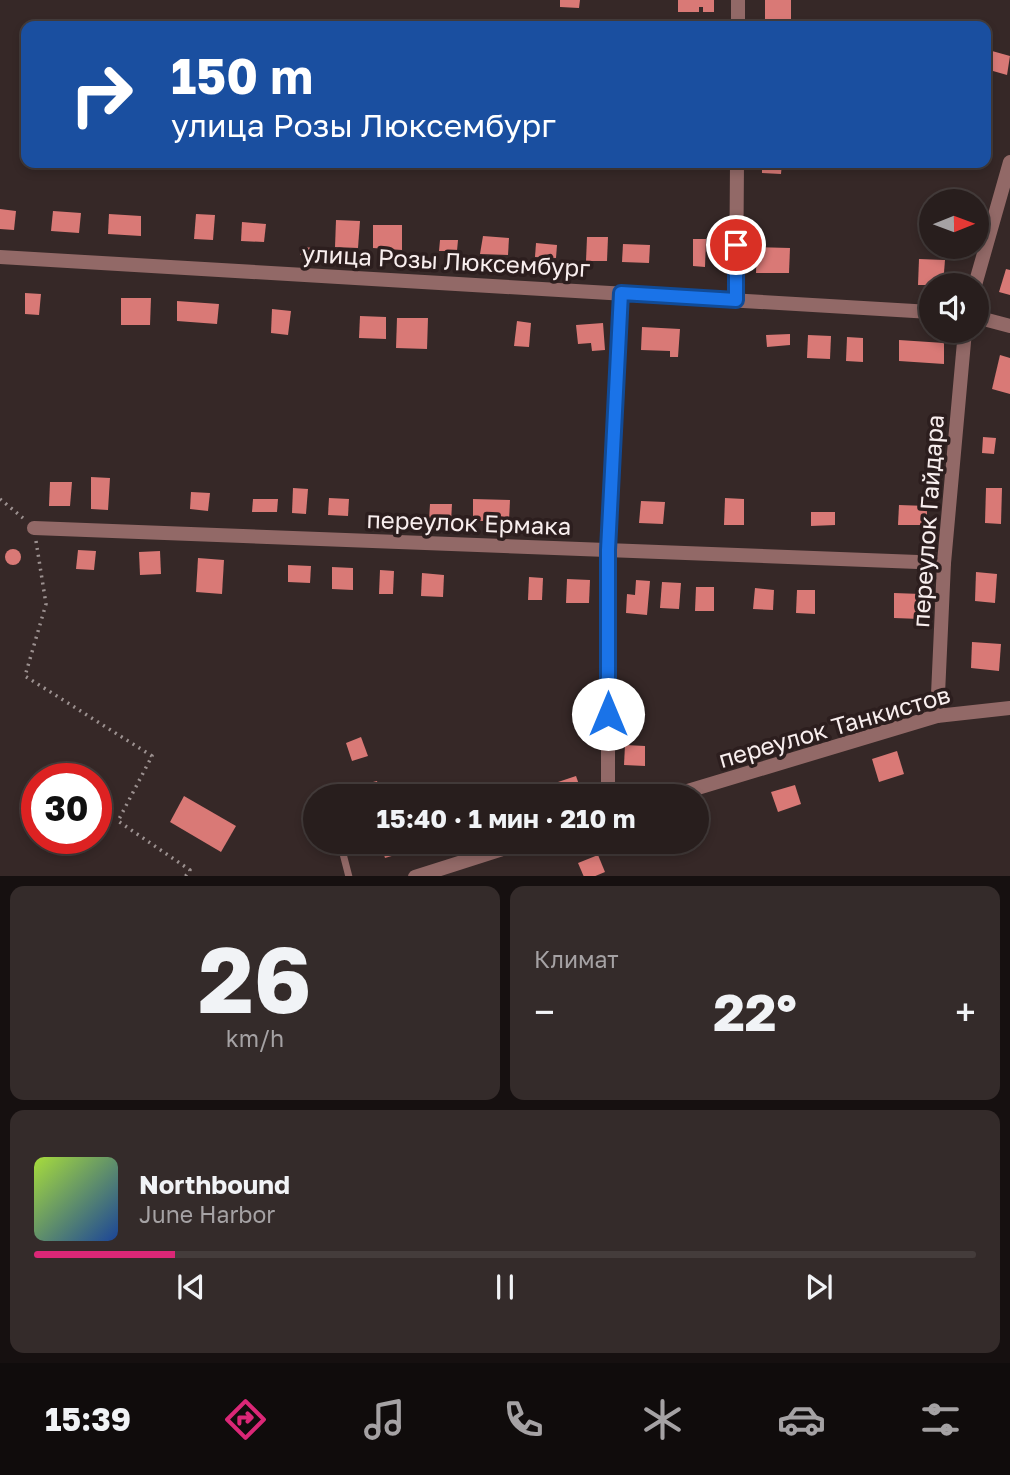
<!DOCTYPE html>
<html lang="ru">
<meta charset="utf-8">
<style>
:root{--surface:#281e1d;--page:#342b2a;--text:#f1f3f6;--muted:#a5a2a4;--line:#443c3b;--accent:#db2777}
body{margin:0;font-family:"Golos Text",sans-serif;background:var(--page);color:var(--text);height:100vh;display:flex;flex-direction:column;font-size:26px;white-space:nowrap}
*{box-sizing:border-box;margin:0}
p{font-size:23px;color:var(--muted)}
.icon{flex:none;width:38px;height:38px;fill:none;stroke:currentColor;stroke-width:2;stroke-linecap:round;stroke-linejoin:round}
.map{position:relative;height:876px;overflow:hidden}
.panel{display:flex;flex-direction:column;gap:10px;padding:10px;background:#161010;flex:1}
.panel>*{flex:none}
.hud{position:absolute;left:21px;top:21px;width:970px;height:147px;border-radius:14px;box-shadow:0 4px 10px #0003,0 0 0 2px var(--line);background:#1a4fa0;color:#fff;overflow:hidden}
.needle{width:46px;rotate:89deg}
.fabs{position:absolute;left:919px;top:189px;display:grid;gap:14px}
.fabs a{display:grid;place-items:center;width:70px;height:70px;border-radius:50%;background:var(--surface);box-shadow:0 4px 10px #0003,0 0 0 2px var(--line);font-size:35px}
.speed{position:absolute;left:21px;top:763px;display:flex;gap:14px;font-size:35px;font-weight:700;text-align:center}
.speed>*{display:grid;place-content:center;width:91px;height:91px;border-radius:50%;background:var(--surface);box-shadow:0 4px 10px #0003,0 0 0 2px var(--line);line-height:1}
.speed .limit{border:10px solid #d22;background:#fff;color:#111}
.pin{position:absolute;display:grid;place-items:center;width:60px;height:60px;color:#fff;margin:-30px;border:4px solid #fff;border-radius:50%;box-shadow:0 2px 7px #0007}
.me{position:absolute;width:77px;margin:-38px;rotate:0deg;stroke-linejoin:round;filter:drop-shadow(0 0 5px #0008)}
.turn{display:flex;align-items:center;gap:24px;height:147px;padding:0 35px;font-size:32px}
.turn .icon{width:91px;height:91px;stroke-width:2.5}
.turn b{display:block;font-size:49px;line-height:60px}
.big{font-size:52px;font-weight:700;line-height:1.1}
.panel .widget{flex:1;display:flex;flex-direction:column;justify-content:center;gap:10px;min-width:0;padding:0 24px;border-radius:14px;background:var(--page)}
.panel .dial{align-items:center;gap:0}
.dial b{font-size:91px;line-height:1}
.song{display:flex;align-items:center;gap:21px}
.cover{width:84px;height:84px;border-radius:10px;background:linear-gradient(135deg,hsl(80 70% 55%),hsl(220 70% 35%))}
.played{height:7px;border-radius:4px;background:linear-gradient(90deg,var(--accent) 15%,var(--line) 15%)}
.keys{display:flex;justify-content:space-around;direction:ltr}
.heat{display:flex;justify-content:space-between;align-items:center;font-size:38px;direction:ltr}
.panel .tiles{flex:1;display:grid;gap:10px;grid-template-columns:1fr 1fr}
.widget:last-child{grid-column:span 2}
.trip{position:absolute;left:303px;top:784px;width:406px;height:70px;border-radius:35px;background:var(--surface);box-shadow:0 4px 10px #0003,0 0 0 2px var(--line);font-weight:700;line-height:70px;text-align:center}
.tabs{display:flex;height:112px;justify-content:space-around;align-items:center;background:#100c0c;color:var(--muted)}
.tabs .icon{width:49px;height:49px}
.tabs .current{color:var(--accent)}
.tabs b{font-size:32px;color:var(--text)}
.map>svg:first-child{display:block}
.building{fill:#d97976}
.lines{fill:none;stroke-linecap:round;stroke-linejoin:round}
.path{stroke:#9c9190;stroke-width:3.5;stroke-dasharray:2 5;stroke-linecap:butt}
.lane{stroke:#926967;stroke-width:7}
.street{stroke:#926967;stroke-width:14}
.route-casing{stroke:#114b97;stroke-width:18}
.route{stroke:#1a73e8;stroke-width:12}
.labels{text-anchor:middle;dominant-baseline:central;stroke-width:7;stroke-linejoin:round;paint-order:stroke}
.street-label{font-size:24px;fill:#f8eeee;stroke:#2c1e1e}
</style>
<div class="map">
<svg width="1010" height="877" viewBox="0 0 1010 877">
<rect width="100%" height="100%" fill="#362827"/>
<g class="building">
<polygon points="560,0 580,0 579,8 560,7"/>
<polygon points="678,0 714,0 714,12 703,12 703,7 699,7 699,12 678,12"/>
<polygon points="765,0 791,0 791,20 765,19"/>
<polygon points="992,51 1010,56 1007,75 986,69"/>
<polygon points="762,163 782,163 781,174 762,173"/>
<polygon points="0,209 16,211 14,230 0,229"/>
<polygon points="53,211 81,213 79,233 51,231"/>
<polygon points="109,214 141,216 141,236 108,234"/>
<polygon points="196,214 215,215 213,240 194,239"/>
<polygon points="336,220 360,221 358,248 335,247"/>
<polygon points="242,222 266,224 264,242 241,241"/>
<polygon points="373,225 402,225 402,250 373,248"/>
<polygon points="483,236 509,238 508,255 480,254"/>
<polygon points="587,237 608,237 607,261 586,261"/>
<polygon points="693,239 706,239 705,267 693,266"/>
<polygon points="440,240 458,240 457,251 439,251"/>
<polygon points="536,243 557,245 556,258 535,257"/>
<polygon points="623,244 650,245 649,263 622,262"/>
<polygon points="301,247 316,248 316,256 300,255"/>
<polygon points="757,247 790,248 789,273 756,273"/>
<polygon points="919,259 945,260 943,285 918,285"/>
<polygon points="1006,269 1010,270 1010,295 999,292"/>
<polygon points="25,293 41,294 39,315 25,314"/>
<polygon points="121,298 151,298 150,325 121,325"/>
<polygon points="177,301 219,304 217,324 177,321"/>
<polygon points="272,309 291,311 288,335 271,333"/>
<polygon points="360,316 386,317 386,339 359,338"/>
<polygon points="397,318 428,318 427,349 396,348"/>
<polygon points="517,321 531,323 529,347 514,346"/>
<polygon points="603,323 605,350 592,351 591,343 578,344 576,325"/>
<polygon points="642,327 680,329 678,357 670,357 670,351 641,350"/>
<polygon points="790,334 790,345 767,347 766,335"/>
<polygon points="808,335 831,336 830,359 807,358"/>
<polygon points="847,337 863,338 863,362 846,361"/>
<polygon points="899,340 944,343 944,364 899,361"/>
<polygon points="1000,355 1010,358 1010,394 992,389"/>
<polygon points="983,437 996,438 994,454 982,453"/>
<polygon points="91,477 110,478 108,510 91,509"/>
<polygon points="50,482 72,482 70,506 49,506"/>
<polygon points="293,488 308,489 306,514 292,513"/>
<polygon points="986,488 1002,488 1001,524 985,523"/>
<polygon points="191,492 210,493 208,511 190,509"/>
<polygon points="329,498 349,499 348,516 328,515"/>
<polygon points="725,498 744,499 744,525 724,525"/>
<polygon points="253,499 278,499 277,512 252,512"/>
<polygon points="473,499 510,500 509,521 473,521"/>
<polygon points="641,501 665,502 663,524 639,523"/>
<polygon points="430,504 452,504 451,522 429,521"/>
<polygon points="899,505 927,506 927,525 898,525"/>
<polygon points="811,512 835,512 835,525 811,526"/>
<circle cx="13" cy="557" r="8"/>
<polygon points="78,550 96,551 94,570 76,569"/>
<polygon points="160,551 161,574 140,575 139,552"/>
<polygon points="198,558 224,560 222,594 196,592"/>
<polygon points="288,565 311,566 310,583 288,582"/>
<polygon points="332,567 353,568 353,590 332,589"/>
<polygon points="380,570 394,571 393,594 379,594"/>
<polygon points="976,572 997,574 995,603 975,601"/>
<polygon points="422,573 444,575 443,597 421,596"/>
<polygon points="529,577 543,578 542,600 528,600"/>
<polygon points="567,579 590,580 589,603 566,603"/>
<polygon points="636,580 650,581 647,615 626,613 627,594 635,595"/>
<polygon points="662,582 681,583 679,609 660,608"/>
<polygon points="696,587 714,587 714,611 695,611"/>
<polygon points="755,588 774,590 773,610 753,609"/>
<polygon points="797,590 815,590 815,614 796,613"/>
<polygon points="894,593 921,594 920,619 894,618"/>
<polygon points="972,642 1001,644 999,671 971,668"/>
<polygon points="361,737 368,756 352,761 346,743"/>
<polygon points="625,745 645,746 645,766 624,765"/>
<polygon points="897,751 904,774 879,782 872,759"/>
<polygon points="576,776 582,793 571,796 556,796 552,784"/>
<polygon points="377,781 381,796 364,796 361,785"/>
<polygon points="525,783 530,796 504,796 502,790"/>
<polygon points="795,785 801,804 778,812 771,792"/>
<polygon points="184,796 236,826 221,852 170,822"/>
<polygon points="380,842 402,842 405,852 385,858"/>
<polygon points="598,855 605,872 593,877 584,877 578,863"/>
</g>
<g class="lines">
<g class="path">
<polyline points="0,499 23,518"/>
<polyline points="36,541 46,604 25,676 152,756 118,821 190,870 185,877"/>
</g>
<g class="lane">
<polyline points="327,795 327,796"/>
<polyline points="340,842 349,877"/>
</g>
<g class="street">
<polyline points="738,26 738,0"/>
<polyline points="0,257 931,312"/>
<polyline points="975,285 1010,162"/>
<polyline points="736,300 737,163"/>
<polyline points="976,317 1010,326"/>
<polyline points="34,528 944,563"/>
<polyline points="937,716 944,563 965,331"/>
<polyline points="608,796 608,550 621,293"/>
<polyline points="671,796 937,716 1010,708"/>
<polyline points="415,877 525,842"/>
</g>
</g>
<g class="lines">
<g class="route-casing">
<polyline id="route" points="608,714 608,550 621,293 736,300 736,245"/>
</g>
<use href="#route" class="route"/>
</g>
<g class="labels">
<g class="street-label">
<text transform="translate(446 260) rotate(3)">улица Розы Люксембург</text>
<text transform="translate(927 521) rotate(-86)">переулок Гайдара</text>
<text transform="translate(469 522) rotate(2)">переулок Ермака</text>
<text transform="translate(834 726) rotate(-16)">переулок Танкистов</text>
</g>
</g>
</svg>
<div class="fabs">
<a><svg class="needle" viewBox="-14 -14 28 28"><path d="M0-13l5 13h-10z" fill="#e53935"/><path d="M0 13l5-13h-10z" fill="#a5a2a4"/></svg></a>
<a><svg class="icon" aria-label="sound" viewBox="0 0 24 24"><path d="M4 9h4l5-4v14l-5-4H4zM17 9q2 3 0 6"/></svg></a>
</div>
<div class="speed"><div class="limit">30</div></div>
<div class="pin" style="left:736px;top:245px;background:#d93025"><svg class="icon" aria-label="arrive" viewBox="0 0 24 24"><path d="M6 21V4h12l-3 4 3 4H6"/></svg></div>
<svg class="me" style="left:608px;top:714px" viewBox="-20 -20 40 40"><circle r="19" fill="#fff"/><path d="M0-13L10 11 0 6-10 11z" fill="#1a73e8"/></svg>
<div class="trip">15:40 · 1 мин · 210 m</div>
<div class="hud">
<div class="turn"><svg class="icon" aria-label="right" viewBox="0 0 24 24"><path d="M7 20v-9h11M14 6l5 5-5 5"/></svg><div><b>150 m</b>улица Розы Люксембург</div></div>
</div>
</div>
<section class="panel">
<div class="tiles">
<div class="widget dial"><b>26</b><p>km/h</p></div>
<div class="widget"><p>Климат</p>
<div class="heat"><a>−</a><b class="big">22°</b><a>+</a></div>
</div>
<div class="widget">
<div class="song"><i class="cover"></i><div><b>Northbound</b><p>June Harbor</p></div></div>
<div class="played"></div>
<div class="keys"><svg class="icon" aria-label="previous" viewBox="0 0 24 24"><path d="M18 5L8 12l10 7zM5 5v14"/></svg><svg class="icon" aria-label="pause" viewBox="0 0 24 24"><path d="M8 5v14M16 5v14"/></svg><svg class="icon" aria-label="next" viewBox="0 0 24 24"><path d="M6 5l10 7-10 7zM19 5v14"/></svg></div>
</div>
</div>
</section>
<nav class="tabs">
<b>15:39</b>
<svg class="icon current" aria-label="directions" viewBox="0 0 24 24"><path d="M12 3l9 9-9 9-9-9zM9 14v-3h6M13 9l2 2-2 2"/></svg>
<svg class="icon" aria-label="music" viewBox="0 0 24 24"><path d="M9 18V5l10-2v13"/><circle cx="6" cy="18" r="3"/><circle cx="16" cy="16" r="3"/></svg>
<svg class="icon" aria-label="phone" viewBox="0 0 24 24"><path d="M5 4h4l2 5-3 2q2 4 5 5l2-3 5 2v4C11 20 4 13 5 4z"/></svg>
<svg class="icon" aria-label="climate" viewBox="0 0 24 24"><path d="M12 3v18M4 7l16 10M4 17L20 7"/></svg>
<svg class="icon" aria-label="car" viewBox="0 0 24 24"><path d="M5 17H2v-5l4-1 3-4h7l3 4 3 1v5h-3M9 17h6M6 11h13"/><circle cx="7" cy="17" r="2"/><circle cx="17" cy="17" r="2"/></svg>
<svg class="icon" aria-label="filters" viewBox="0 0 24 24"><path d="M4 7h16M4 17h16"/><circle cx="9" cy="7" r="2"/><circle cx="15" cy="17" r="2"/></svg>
</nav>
